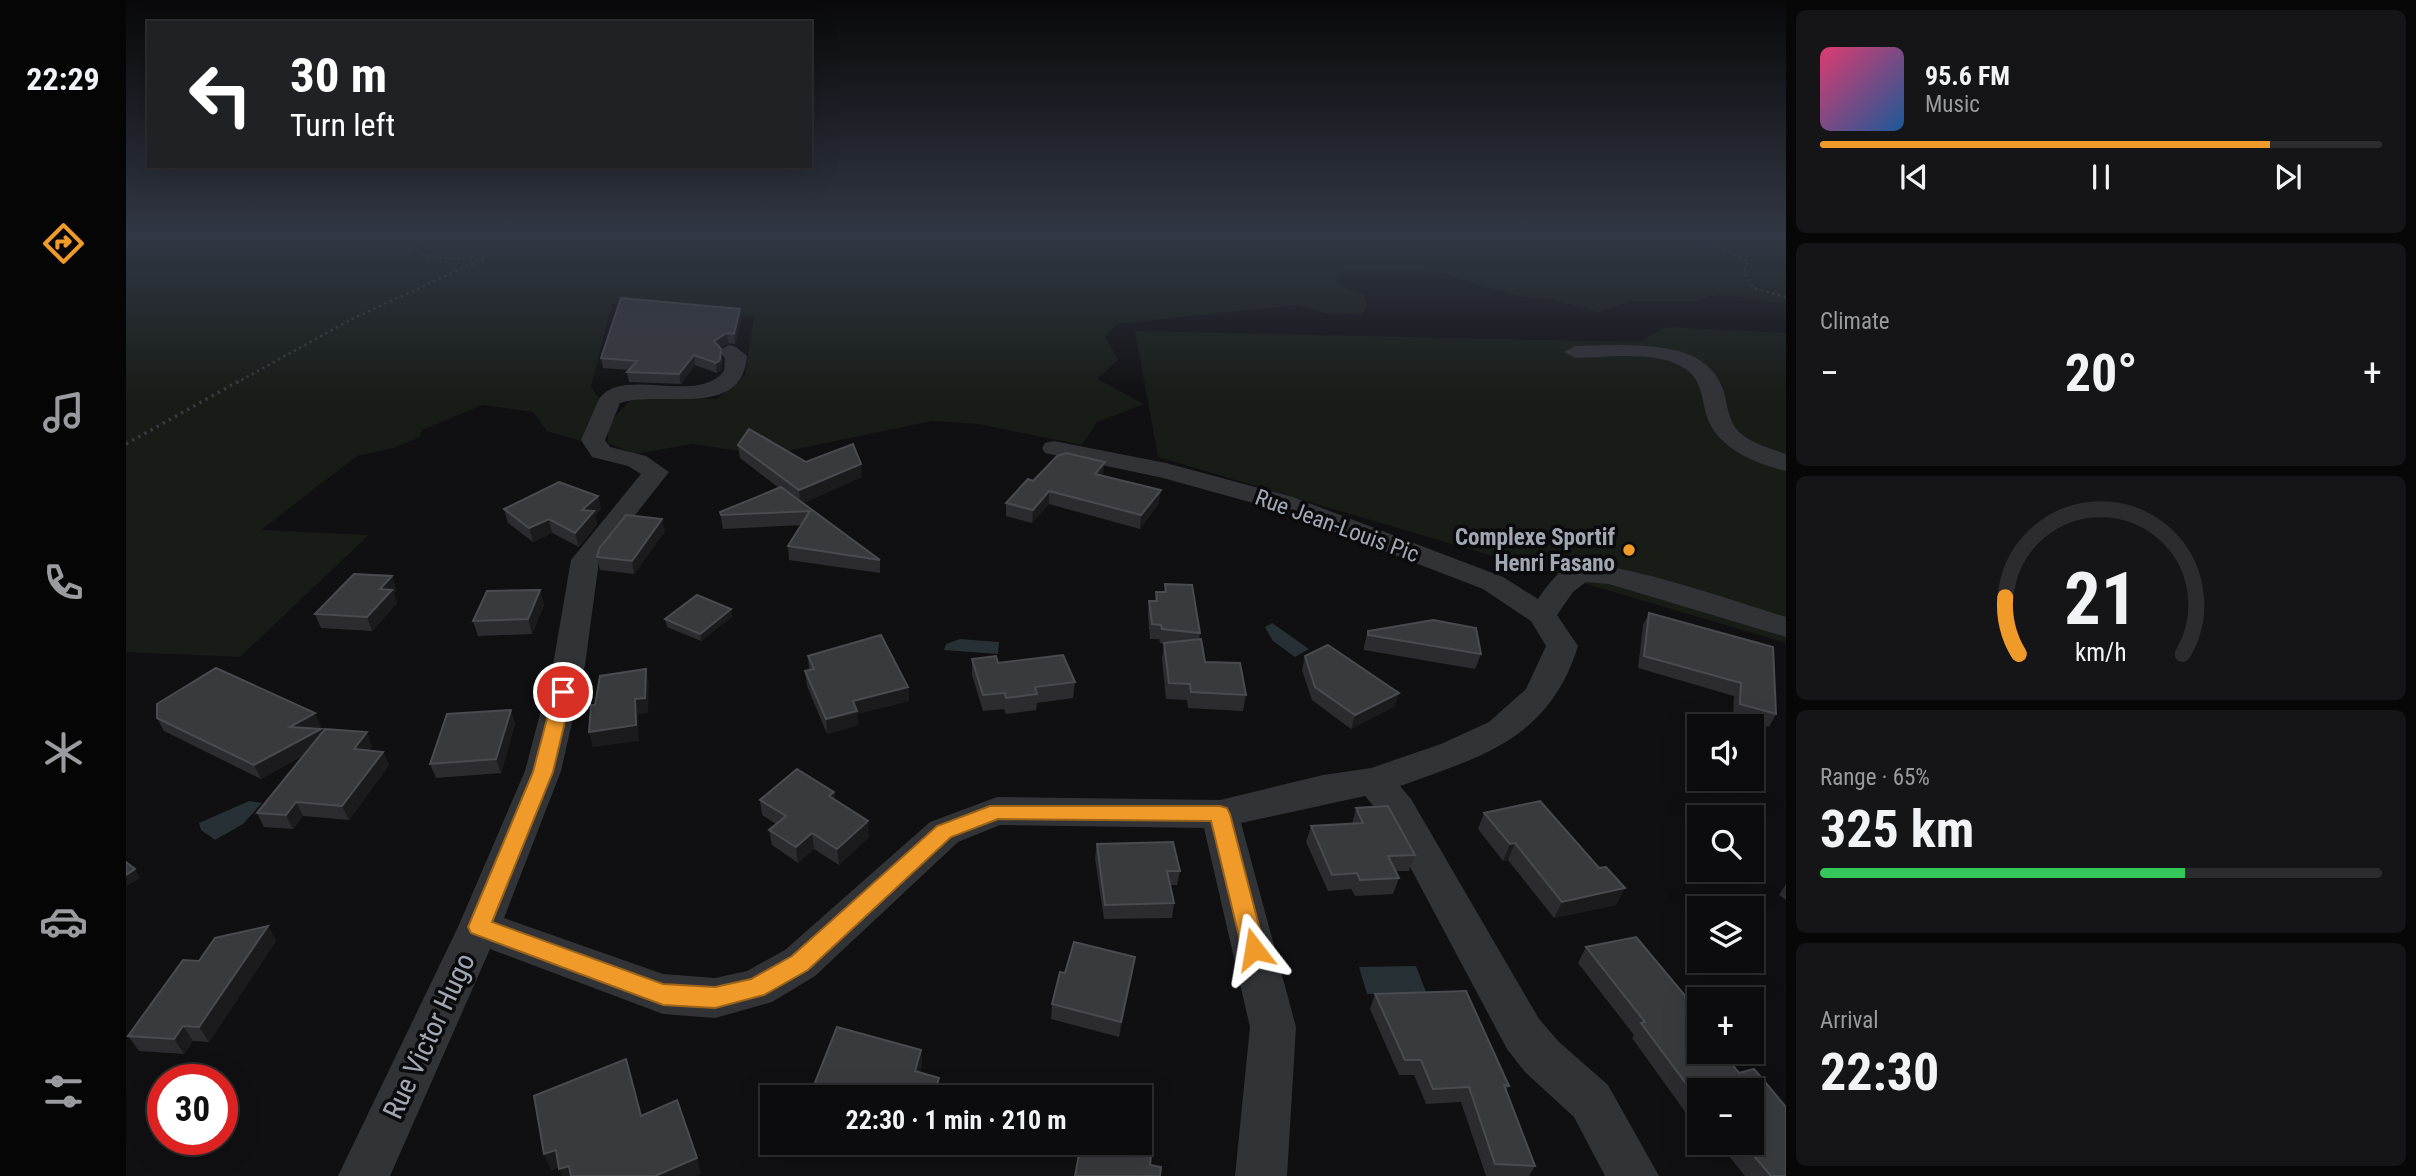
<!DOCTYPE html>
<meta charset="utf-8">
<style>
:root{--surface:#0c0c0e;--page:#151517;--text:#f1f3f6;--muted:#9a9b9e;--line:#2c2c2e;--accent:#f09a2a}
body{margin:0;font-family:"Roboto Condensed",sans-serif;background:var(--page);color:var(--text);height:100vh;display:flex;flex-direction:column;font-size:26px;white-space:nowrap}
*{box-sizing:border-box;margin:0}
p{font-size:23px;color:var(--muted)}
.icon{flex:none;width:38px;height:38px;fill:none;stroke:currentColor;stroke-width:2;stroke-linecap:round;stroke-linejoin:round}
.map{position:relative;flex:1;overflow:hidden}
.panel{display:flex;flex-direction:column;gap:10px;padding:10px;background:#070708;width:630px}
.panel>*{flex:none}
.guide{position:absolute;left:21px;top:21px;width:665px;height:147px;border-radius:0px;box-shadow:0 7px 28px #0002,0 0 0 2px var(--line);background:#202124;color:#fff;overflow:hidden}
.tools{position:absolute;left:1561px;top:714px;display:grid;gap:14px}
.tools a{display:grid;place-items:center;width:77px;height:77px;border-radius:0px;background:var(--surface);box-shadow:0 7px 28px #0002,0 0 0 2px var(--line);font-size:35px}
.speed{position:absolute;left:21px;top:1064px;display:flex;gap:14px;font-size:35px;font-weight:700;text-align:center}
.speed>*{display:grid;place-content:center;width:91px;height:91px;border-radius:50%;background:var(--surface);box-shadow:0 7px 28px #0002,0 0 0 2px var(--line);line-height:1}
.speed .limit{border:10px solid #d22;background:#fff;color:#111}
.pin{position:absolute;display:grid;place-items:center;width:60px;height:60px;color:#fff;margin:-30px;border:4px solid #fff;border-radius:50%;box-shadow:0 2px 7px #0007}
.me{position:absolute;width:77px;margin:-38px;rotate:346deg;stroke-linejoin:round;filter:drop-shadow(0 0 5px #0008)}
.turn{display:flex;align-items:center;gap:24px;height:147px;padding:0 28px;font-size:32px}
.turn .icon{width:91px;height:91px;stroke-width:2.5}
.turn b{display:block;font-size:49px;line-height:60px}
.big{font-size:52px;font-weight:700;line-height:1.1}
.panel .card{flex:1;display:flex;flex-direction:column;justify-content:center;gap:10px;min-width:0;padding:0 24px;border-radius:10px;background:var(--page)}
.panel .dial{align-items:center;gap:0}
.dial svg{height:182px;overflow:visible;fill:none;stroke:var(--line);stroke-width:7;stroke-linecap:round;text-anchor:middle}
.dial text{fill:var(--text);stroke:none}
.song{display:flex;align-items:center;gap:21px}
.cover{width:84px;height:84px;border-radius:10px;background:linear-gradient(135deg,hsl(340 70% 55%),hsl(210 70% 35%))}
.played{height:7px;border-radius:4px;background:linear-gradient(90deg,var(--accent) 80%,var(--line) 80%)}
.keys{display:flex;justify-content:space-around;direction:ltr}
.heat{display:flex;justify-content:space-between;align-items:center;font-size:38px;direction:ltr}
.charge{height:10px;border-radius:5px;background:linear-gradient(90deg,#34c759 65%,var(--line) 0)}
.trip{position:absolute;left:634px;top:1085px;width:392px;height:70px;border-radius:0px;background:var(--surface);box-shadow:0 7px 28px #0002,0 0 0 2px var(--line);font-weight:700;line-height:70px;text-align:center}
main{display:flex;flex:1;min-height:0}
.tabs{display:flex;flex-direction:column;width:126px;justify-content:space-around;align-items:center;background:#050506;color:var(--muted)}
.tabs .icon{width:49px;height:49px}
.tabs .current{color:var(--accent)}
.tabs b{font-size:32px;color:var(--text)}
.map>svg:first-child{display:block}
.green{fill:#171c17}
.water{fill:#273035}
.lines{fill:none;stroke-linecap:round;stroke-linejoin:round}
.path-far1{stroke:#373a3e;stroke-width:2.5;stroke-dasharray:2.5 3.5;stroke-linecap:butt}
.path{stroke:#373a3e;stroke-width:3.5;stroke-dasharray:2.5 4.5;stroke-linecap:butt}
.minor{fill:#313337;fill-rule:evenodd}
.wall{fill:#2c2c30}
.shaded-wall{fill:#1b1b1e}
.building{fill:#383a3e;stroke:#494b50;stroke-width:2}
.route{fill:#f09a2a;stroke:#9c641b;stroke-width:2}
.poi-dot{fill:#f09a2a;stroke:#0b0b0d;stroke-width:2.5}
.labels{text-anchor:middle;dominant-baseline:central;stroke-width:7;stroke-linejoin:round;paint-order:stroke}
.street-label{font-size:23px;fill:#a1a8b3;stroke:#0b0b0d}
.poi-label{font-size:23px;font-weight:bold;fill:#a1a8b3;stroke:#0b0b0d;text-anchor:end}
.near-street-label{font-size:28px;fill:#a1a8b3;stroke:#0b0b0d}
</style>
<main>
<nav class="tabs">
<b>22:29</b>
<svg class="icon current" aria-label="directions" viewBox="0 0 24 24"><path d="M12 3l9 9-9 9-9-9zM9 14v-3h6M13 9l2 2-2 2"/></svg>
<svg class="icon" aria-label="music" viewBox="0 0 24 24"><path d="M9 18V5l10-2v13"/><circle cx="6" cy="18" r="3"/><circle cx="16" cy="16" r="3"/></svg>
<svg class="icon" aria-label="phone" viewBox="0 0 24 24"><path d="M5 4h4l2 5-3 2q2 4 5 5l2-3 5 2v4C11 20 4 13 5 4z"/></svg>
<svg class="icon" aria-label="climate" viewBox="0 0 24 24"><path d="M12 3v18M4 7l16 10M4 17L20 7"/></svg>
<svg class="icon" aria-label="car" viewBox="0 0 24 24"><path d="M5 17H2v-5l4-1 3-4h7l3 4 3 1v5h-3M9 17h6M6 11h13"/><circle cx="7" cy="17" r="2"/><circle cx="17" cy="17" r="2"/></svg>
<svg class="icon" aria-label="filters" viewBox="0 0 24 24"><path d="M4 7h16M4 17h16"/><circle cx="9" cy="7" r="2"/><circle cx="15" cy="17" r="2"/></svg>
</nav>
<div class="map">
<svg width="1660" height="1176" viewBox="0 0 1660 1176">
<rect width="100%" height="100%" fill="#101012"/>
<g class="green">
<polygon points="0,234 1660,234 1660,304 1591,294 1569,301 1506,301 1473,312 1427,300 1394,297 1318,274 1296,271 1215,271 1209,283 1238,295 1241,305 1236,314 1198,313 1169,305 991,324 979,336 992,360 971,379 1018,404 971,422 956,445 852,424 806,421 642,455 566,444 509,454 482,443 482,425 505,399 532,396 591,399 619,375 628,316 486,304 465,387 474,399 455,441 421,431 407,412 356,405 296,430 294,437 267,448 231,456 135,530 243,535 114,657 0,652"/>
<polygon points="1539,327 1660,333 1660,643 1032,457 1009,331 1513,342"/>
</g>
<g class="water">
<polygon points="1146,623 1183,649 1169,657 1147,641 1139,627"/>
<polygon points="834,639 873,642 872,654 818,650 820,644"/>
<polygon points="123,801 136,803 117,824 89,840 75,830 73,823"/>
<polygon points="1290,966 1300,992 1241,994 1233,967"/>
</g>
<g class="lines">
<g class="path-far1">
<polyline points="1557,236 1594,247 1622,261 1618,273 1627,288 1660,297"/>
<polyline points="1567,236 1580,234"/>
<polyline points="110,383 226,319 357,259 311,258 282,251 317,234"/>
</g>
<polyline class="path" points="0,444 113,381"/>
<g class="minor">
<path d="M603,345l7,2 11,9c-5,65 -87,33 -127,47l-15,37 5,7 36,9 23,16 -70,89 -14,104 -24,106 -57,147 159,56 52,4 32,-7 38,-21 145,-128 67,-25 223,3 103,-25 48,-7 70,-24 48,-22 37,-33 20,-43 -15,-25 -48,-32 -208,-80 -112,-31 -118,-25 -3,-5 3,-5 9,-2 112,22 127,34 210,80 35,22c9,-13 19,-28 34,-33 33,-11 174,39 214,51v20l-177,-53 -23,-2 -13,10 -16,23 21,31c-29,93 -95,110 -178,140l11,13 128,220 20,23 49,43 51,91h-54l-31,-59 -49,-45 -18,-23 -123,-231 -19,-22 -124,27 55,204 -9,149h-52l15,-149 -46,-199 -204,-3 -42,17 -143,134 -43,26 -57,16 -52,-4 -173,-65 -100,227h-52l120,-249 67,-156 28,-106 18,-105 70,-86 -13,-8 -36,-9 -11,-17 18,-41c23,-34 98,7 125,-28l1,-13 -7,-7z"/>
<path d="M1493,345c38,1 88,1 104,44 4,13 5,30 14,41 12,13 33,18 49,24v17c-32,-8 -70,-23 -80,-57 -4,-16 -5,-34 -19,-44 -29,-21 -79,-12 -112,-12l-11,-6 11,-6z"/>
</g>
</g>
<g class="wall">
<polygon points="614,309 615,318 609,344 602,343 594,348 596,359 595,370 591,373 569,365 555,384 503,382 501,372 503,370 477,368 475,358"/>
<polygon points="612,445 736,477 677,503 754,560 754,573 663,560 662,546 675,525 597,529 594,512 653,488 614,458"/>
<polygon points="977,475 977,476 1033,503 1014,529 923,504 906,523 880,516 880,503 907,481"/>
<polygon points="472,496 475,509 469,515 471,524 453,547 426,533 407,542 382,523 378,509"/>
<polygon points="539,531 508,574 474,570 471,557"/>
<polygon points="266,576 270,590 268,593 271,603 246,631 195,628 189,614"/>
<polygon points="1039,584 1074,633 1073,639 1079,662 1120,695 1117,711 1062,708 1061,700 1040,699 1036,659 1038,644 1034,643 1033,639 1024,639 1022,615 1023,601 1029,601 1030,592 1038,592"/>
<polygon points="414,590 418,605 406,634 352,636 347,621"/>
<polygon points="605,609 606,617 575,641 541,627 539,619"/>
<polygon points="1523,613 1647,647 1650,714 1643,727 1607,716 1608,696 1512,668 1517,625"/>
<polygon points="1242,631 1355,654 1349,669 1238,650 1238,646"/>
<polygon points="682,656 782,687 783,701 731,714 732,725 701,734 681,686 679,671 683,670"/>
<polygon points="1179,656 1269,706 1225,729 1186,700 1176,670"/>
<polygon points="846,659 872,663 949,682 947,698 911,703 910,710 880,714 878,709 857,711 846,675"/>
<polygon points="385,710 389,724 375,773 310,778 304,764"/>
<polygon points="31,718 195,727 191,729 197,733 246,746 243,750 257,752 263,765 223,820 177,816 167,829 138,827 131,813 178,755 135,779 38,731"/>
<polygon points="708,792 709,800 743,837 713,865 688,849 672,863 646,845 643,830 650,824 636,815 634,800"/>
<polygon points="1230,808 1289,855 1283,871 1269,871 1273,878 1267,894 1229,896 1225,889 1202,891 1180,842 1185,826 1226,824"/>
<polygon points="1358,813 1473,868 1499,888 1490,905 1428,918 1382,860 1377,861 1352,829"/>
<polygon points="971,844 1054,871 1051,885 1044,885 1048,903 1046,918 978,919 969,858"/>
<polygon points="1660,884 1660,900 1653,895"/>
<polygon points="142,926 150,941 83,1042 67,1041 58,1054 13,1051 2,1036 73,961"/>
<polygon points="1460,947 1567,1017 1613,1073 1660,1176 1619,1176 1594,1145 1585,1147 1582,1143 1626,1143 1573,1090 1573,1131 1506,1038 1508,1035 1452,963"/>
<polygon points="1007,972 993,1037 925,1019 926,1004"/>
<polygon points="1249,994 1383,1086 1380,1091 1409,1166 1403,1176 1360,1176 1335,1102 1300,1104 1288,1075 1273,1075 1244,1009"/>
<polygon points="795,1050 796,1066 794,1072 813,1094 812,1097 689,1097 688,1085"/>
</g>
<g class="shaded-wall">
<polygon points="614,309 615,318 609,344 608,334"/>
<polygon points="601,333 602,343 589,351 588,341"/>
<polygon points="595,349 596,359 595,370 591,373 590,363"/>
<polygon points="568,355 569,365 555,384 553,374"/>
<polygon points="979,462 977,475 968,487 969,474"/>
<polygon points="735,464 736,477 674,504 673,490"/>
<polygon points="1035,490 1033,503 1014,529 1015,515"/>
<polygon points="923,491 923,504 906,523 907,510"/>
<polygon points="472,496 475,509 469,515 471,524 453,547 449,533 456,510"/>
<polygon points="423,519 426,533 407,542 403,528"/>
<polygon points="536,519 539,531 508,574 506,561"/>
<polygon points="266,576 270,590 268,593 271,603 246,631 241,617 254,589"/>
<polygon points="414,590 418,605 406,634 402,619"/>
<polygon points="605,609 606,617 575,641 574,634"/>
<polygon points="520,669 523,684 522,713 512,714 513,741 467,747 463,732 509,699"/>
<polygon points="782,687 783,701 731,714 732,725 701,734 700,719 727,701"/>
<polygon points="1273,693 1269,706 1225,729 1229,715"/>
<polygon points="385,710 389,724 375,773 370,759"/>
<polygon points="189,713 195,727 170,741 164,727"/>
<polygon points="195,729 201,743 135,779 128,765"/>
<polygon points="241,732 246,746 234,763 228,749"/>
<polygon points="257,752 263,765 223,820 216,806"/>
<polygon points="708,792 710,808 703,796"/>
<polygon points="170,802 177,816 167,829 160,815"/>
<polygon points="742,821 743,837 713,865 711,849"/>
<polygon points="686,833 688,849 672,863 670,847"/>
<polygon points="1389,843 1382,860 1377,861 1384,844"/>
<polygon points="9,869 14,878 0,887 0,875"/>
<polygon points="1499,888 1490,905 1428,918 1436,902"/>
<polygon points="142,926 150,941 83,1042 73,1027"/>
<polygon points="1009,957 1007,972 993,1037 995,1022"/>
<polygon points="1571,1010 1561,1026 1563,1012"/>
<polygon points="57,1026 67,1041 58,1054 48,1039"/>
<polygon points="795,1050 796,1066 790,1087 789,1071"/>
<polygon points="500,1059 505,1075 520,1132 515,1116"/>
<polygon points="813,1078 813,1094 812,1097 807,1097"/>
<polygon points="1589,1143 1596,1143 1594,1145 1585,1147"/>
<polygon points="430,1150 437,1166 425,1171 418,1154"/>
<polygon points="571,1158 575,1174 570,1176 529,1176"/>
<polygon points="443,1166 447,1176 436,1176 433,1169"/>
</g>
<g class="building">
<polygon points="495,298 614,309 608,334 601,333 588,341 595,349 594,360 590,363 568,355 553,374 501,372 511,361 475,358"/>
<polygon points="623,429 680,462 727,444 735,464 673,490 612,445"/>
<polygon points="940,453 979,462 969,474 1035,490 1015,515 923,491 907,510 880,503 902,479 907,481 931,456"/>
<polygon points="433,482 472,496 456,510 468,511 449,533 423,519 403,528 378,509"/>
<polygon points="655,487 754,560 662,546 684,511 595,515 594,512"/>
<polygon points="500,515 536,519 506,561 471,557 473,549"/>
<polygon points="228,574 266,576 254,589 266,590 241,617 189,614"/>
<polygon points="1039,584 1066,585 1074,633 1036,629 1035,625 1026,624 1023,601 1031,601 1030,592 1040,592"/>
<polygon points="414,590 402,619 347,621 361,591"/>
<polygon points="571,595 605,609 574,634 539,619"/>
<polygon points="1523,613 1647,647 1650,714 1614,704 1615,683 1518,656"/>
<polygon points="1307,620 1350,628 1355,654 1242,635 1242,631"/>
<polygon points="755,635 782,687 727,701 731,711 700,719 679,671 688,669 682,656"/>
<polygon points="1075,639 1079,662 1114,663 1120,695 1065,692 1064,684 1043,683 1038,643"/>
<polygon points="1202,645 1273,693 1229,715 1189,687 1179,656"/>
<polygon points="937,655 949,682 909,687 911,694 880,698 879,693 857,695 846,659 870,656 872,663"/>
<polygon points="90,668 189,713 164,727 195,729 128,765 31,718 31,704"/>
<polygon points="520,669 519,698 509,699 510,725 463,732 465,705 469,705 474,676"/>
<polygon points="385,710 370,759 304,764 321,714"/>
<polygon points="199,729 241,732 228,749 257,752 216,806 170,802 160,815 131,813"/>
<polygon points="671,769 708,792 703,796 742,821 711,849 686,833 670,847 643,830 660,816 634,800"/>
<polygon points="1414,801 1473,868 1480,867 1499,888 1436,902 1389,843 1384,844 1358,813"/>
<polygon points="1262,806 1289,855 1262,856 1273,878 1234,880 1231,873 1206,875 1185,826 1237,823 1230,808"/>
<polygon points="1047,842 1054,871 1041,871 1048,903 979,905 971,844"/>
<polygon points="0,862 9,869 0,875"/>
<polygon points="142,926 73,1027 57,1026 48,1039 2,1036 57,960 73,961 89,938"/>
<polygon points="1510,937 1571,1010 1563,1012 1573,1025 1573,1052 1596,1052 1613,1073 1628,1069 1660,1107 1660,1176 1645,1176 1617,1143 1626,1143 1626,1090 1573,1090 1573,1101 1515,1023 1519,1022 1460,947"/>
<polygon points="948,942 1009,957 995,1022 926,1004 934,972 939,973"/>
<polygon points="1340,991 1383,1086 1378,1085 1409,1166 1369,1164 1343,1087 1307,1089 1295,1060 1279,1060 1249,994"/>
<polygon points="711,1027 795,1050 789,1071 813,1078 807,1097 732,1097 688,1085"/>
<polygon points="500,1059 515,1116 551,1100 571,1158 529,1176 445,1176 443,1166 433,1169 430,1150 418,1154 408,1096"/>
<polygon points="1013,1133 1027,1137 1024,1165 1035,1167 1034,1176 949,1176 955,1143 1013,1143"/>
</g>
<linearGradient id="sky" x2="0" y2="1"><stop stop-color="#09090a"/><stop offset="0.59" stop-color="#313744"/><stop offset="1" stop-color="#313744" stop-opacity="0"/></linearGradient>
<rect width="1660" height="399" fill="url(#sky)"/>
<polygon class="route" points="437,686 446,692 427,772 366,922 537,984 589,987 625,979 666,956 811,826 864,806 1094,806 1101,808 1104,814 1139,949 1136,956 1128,959 1120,956 1116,949 1085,821 872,819 825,837 682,970 638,995 589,1008 537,1005 345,933 342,927 407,772 428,692"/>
<circle class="poi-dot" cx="1503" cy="550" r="7"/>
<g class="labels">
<g class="street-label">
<text transform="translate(1211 526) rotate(20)">Rue Jean-Louis Pic</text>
</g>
<g class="poi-label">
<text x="1489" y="537">Complexe Sportif<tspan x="1489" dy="26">Henri Fasano</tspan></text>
</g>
<g class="near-street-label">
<text transform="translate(303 1036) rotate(-65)">Rue Victor Hugo</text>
</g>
</g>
</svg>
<div class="tools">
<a><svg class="icon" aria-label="sound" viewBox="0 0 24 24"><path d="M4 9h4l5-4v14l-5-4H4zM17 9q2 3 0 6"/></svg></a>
<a><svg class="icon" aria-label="search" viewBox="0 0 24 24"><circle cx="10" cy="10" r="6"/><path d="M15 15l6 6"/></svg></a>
<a><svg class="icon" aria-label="layers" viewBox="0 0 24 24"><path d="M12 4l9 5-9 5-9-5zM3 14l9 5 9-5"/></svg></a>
<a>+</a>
<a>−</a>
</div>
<div class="speed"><div class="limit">30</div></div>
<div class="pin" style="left:437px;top:692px;background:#d93025"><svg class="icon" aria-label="arrive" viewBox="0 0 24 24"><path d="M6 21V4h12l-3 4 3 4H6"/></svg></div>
<svg class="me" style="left:1128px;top:949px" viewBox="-20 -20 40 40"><path d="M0-17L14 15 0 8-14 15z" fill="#f09a2a" stroke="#fff" stroke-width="4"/></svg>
<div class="trip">22:30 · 1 min · 210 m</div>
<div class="guide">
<div class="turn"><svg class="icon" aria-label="left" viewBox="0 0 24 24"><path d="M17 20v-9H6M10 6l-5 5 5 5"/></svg><div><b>30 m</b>Turn left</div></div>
</div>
</div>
<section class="panel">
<div class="card">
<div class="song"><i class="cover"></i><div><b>95.6 FM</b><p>Music</p></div></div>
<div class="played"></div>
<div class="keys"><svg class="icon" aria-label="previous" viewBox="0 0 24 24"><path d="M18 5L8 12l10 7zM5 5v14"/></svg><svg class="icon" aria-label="pause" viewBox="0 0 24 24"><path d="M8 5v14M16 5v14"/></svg><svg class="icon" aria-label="next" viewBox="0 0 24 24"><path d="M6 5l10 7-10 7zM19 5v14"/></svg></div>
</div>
<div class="card"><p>Climate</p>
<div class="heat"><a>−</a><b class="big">20°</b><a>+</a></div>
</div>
<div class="card dial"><svg viewBox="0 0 100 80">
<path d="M14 69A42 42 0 1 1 86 69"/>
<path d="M14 69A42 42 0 0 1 8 44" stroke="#f09a2a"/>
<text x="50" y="56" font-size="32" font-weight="700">21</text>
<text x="50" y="72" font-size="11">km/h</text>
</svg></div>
<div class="card"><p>Range · 65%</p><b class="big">325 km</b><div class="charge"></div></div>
<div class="card"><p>Arrival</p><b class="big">22:30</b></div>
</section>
</main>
